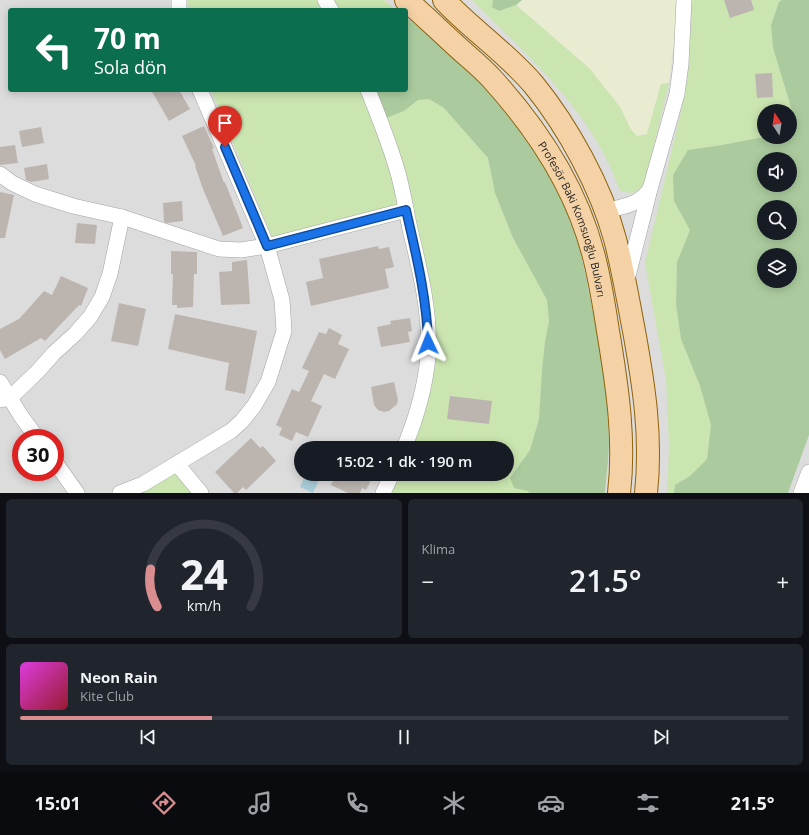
<!DOCTYPE html>
<html lang="tr">
<meta charset="utf-8">
<style>
:root{--surface:#171b24;--page:#20242c;--text:#f1f3f6;--muted:#9ea1a6;--line:#363941;--accent:#da8d8f}
body{margin:0;font-family:"Open Sans",sans-serif;background:var(--page);color:var(--text);height:100vh;display:flex;flex-direction:column;font-size:15px;white-space:nowrap}
*{box-sizing:border-box;margin:0}
p{font-size:13px;color:var(--muted)}
.icon{flex:none;width:22px;height:22px;fill:none;stroke:currentColor;stroke-width:2;stroke-linecap:round;stroke-linejoin:round}
.map{position:relative;height:493px;overflow:hidden}
.side{display:flex;flex-direction:column;gap:6px;padding:6px;background:#0d0f14;flex:1}
.side>*{flex:none}
.banner{position:absolute;left:8px;top:8px;width:400px;height:84px;border-radius:4px;box-shadow:0 2px 10px #0003;background:#0b6e4f;color:#fff;overflow:hidden}
.needle{width:26px;rotate:348deg}
.fabs{position:absolute;left:757px;top:104px;display:grid;gap:8px}
.fabs a{display:grid;place-items:center;width:40px;height:40px;border-radius:50%;background:var(--surface);box-shadow:0 2px 10px #0003;font-size:20px}
.speed{position:absolute;left:12px;top:429px;display:flex;gap:8px;font-size:20px;font-weight:700;text-align:center}
.speed>*{display:grid;place-content:center;width:52px;height:52px;border-radius:50%;background:var(--surface);box-shadow:0 2px 10px #0003;line-height:1}
.speed .limit{border:6px solid #d22;background:#fff;color:#111}
.pin{position:absolute;display:grid;place-items:center;width:34px;height:34px;color:#fff;margin:-41px -17px;border-radius:50% 50% 50% 0;rotate:-45deg;box-shadow:0 0 4px #0007}
.pin .icon{rotate:45deg}
.me{position:absolute;width:44px;margin:-22px;rotate:358deg;stroke-linejoin:round;filter:drop-shadow(0 0 3px #0008)}
.turn{display:flex;align-items:center;gap:14px;height:84px;padding:0 20px;font-size:18px}
.turn .icon{width:52px;height:52px;stroke-width:2.5}
.turn b{display:block;font-size:28px;line-height:34px}
.big{font-size:30px;font-weight:600;line-height:1.1}
.side .tile{flex:1;display:flex;flex-direction:column;justify-content:center;gap:6px;min-width:0;padding:0 14px;border-radius:6px;background:var(--page)}
.side .dial{align-items:center;gap:0}
.dial svg{height:104px;overflow:visible;fill:none;stroke:var(--line);stroke-width:7;stroke-linecap:round;text-anchor:middle}
.dial text{fill:var(--text);stroke:none}
.song{display:flex;align-items:center;gap:12px}
.cover{width:48px;height:48px;border-radius:6px;background:linear-gradient(135deg,hsl(300 70% 55%),hsl(350 70% 35%))}
.played{height:4px;border-radius:2px;background:linear-gradient(90deg,var(--accent) 25%,var(--line) 25%)}
.keys{display:flex;justify-content:space-around;direction:ltr}
.heat{display:flex;justify-content:space-between;align-items:center;font-size:22px;direction:ltr}
.side .tiles{flex:1;display:grid;gap:6px;grid-template-columns:1fr 1fr}
.tile:last-child{grid-column:span 2}
.trip{position:absolute;left:294px;top:441px;width:220px;height:40px;border-radius:20px;background:var(--surface);box-shadow:0 2px 10px #0003;font-weight:600;line-height:40px;text-align:center}
.menu{display:flex;height:64px;justify-content:space-around;align-items:center;background:#090b0e;color:var(--muted)}
.menu .icon{width:28px;height:28px}
.menu .on{color:var(--accent)}
.menu b{font-size:18px;color:var(--text)}
.map>svg:first-child{display:block}
.residential{fill:#dddcdc;fill-rule:evenodd}
.farmland{fill:#eaecd2}
.grass{fill:#cae5b0}
.forest{fill:#abcb9e;fill-rule:evenodd}
.water{fill:#a9ced9}
.building{fill:#bcb5af}
.lines{fill:none;stroke-linecap:round;stroke-linejoin:round}
.minor-casing{stroke:#a3a3a3;stroke-width:16}
.primary-casing{stroke:#8d620c;stroke-width:24}
.minor{stroke:#fff;stroke-width:15}
.primary{stroke:#f4d2a5;stroke-width:22}
.route-casing{stroke:#114b97;stroke-width:10}
.route{stroke:#1a73e8;stroke-width:7}
.labels{text-anchor:middle;dominant-baseline:central;stroke-width:3;stroke-linejoin:round;paint-order:stroke}
.street-label{font-size:11px;fill:#1f1f1f;stroke:#fff}
</style>
<div class="map">
<svg width="809" height="493" viewBox="0 0 809 493">
<rect width="100%" height="100%" fill="#efece6"/>
<path class="residential" d="M0,0h809v493h-809zM10,10h396v80h-396zM764,111h26v26h-26zM764,159h26v26h-26zM764,207h26v26h-26zM764,255h26v26h-26zM21,438h34v34h-34zM301,448h206v26h-206z"/>
<polygon class="farmland" points="522,0 678,0 675,34 669,83 661,84 647,134 637,136 631,130 620,107 589,68 516,5"/>
<g class="grass">
<polygon points="188,0 384,0 392,6 391,10 189,10"/>
<path d="M472,0h21l-1,7 7,4 17,-6 73,63 31,39 11,23 6,6 10,-2 14,-50 8,-1 -23,95 -6,12 -9,3 -11,-2c-28,-80 -90,-132 -148,-191z"/>
<polygon points="691,0 782,0 779,2 771,25 773,48 797,127 790,129 790,111 764,111 764,137 722,145 688,150 674,201 690,230 677,262 676,304 681,339 700,386 711,425 707,459 690,476 675,485 674,493 667,493 669,446 666,380 645,263 682,107 689,67 691,16"/>
<polygon points="211,90 368,90 394,114 404,111 418,100 429,99 444,108 488,158 495,193 513,238 547,300 549,321 545,342 542,370 539,419 530,450 510,478 528,491 529,493 383,493 392,474 507,474 507,448 404,448 428,356 406,210 275,244"/>
<polygon points="177,464 201,493 120,493"/>
</g>
<g class="forest">
<polygon points="493,0 522,0 516,5 499,11 492,7"/>
<path d="M782,0h27v435l-21,58h-114l1,-8 15,-9 17,-17 4,-34 -11,-39 -19,-47 -5,-35 1,-42 13,-32 -16,-29 -1,-26 15,-25 34,-5 42,-8h26v-8l7,-2 -24,-79 -2,-23 8,-23zM764,159h26v26h-26zM764,207h26v26h-26zM764,255h26v26h-26z"/>
<path d="M406,17c58,44 111,96 145,160 5,8 10,16 13,24 14,34 21,70 28,106 9,44 16,89 17,135 0,17 -3,34 -4,51h-76l-1,-2 -14,-3 -4,-10 20,-28 9,-31 3,-49 3,-28 4,-21 -2,-21 -34,-62 -18,-45 -7,-35 -44,-50 -15,-9 -11,1 -14,11 -23,9 -13,-30h38z"/>
</g>
<polygon class="water" points="306,474 322,474 313,493 300,487"/>
<g class="building">
<polygon points="724,0 751,0 754,10 730,18"/>
<polygon points="772,73 773,97 757,98 755,74"/>
<polygon points="151,90 179,90 190,109 169,121"/>
<polygon points="204,126 214,148 212,149 224,183 225,182 243,228 223,236 203,189 195,166 196,166 182,136"/>
<polygon points="41,127 44,143 22,147 19,131"/>
<polygon points="15,145 18,163 0,165 0,147"/>
<polygon points="47,164 49,179 31,182 26,180 24,168"/>
<polygon points="0,192 14,195 5,238 0,238"/>
<polygon points="182,201 183,221 167,223 164,222 163,203"/>
<polygon points="77,223 97,225 95,244 75,243"/>
<polygon points="378,246 379,249 389,247 394,267 385,269 389,288 311,306 306,282 323,278 319,259"/>
<polygon points="171,251 197,252 197,274 194,274 193,307 177,308 177,305 172,305 173,274 171,274"/>
<polygon points="247,260 250,304 221,305 219,272 232,271 232,262"/>
<polygon points="61,276 88,288 81,306 79,305 45,341 41,338 5,359 0,350 0,329 19,319 44,291 52,295"/>
<polygon points="119,303 146,309 138,346 111,341"/>
<polygon points="175,314 257,331 245,394 225,390 229,363 168,349"/>
<polygon points="410,318 412,331 408,332 410,342 381,347 377,327 391,324 390,321"/>
<polygon points="329,328 342,335 338,344 349,349 335,379 324,374 311,401 322,406 308,437 296,432 292,441 279,435 282,428 276,425 292,389 299,392 309,371 302,368 319,332 326,334"/>
<polygon points="394,382 398,400 397,404 389,411 384,412 378,410 374,405 371,387"/>
<polygon points="450,396 492,401 489,424 447,419"/>
<polygon points="251,438 260,448 263,446 276,461 246,490 243,487 237,493 234,493 215,472"/>
<polygon points="336,474 363,474 372,478 366,490 362,488 360,493 348,493 331,485"/>
</g>
<g class="lines">
<g class="minor-casing">
<g id="minor">
<polyline points="179,0 179,10"/>
<polyline points="325,0 331,10"/>
<path d="M368,90c11,27 22,55 30,83 5,18 8,37 12,56 10,41 21,85 18,128 -3,32 -12,62 -24,91"/>
<polyline points="0,174 12,183 35,194 73,206 122,217 219,249 241,250 267,246 406,210"/>
<path d="M605,211c19,-5 33,-5 45,-22"/>
<polyline points="627,280 650,189 677,94 681,64 684,0"/>
<polyline points="0,382 21,416 37,438"/>
<polyline points="0,400 10,398 38,371 54,353 75,334 90,317 102,297 110,274 122,217"/>
<polyline points="55,462 77,493"/>
<polyline points="177,464 201,493"/>
<polyline points="120,493 143,484 231,431 242,421 254,406 268,382 284,331 282,300 267,246 200,90"/>
<polyline points="383,493 392,474"/>
<polyline points="801,493 809,472"/>
</g>
</g>
<g class="primary-casing">
<g id="primary">
<path id="s1" d="M406,0c19,16 37,34 56,51 10,9 21,18 31,29 45,50 83,108 100,173 8,29 12,60 17,90 8,49 15,100 9,150"/>
<path d="M444,0c28,30 63,53 90,85 34,42 67,102 81,154 8,30 13,61 19,92 10,55 18,106 12,162"/>
</g>
</g>
<use href="#minor" class="minor"/>
<use href="#primary" class="primary"/>
</g>
<g class="lines">
<g class="route-casing">
<path id="route" d="M225,147l42,99 139,-36c10,44 21,88 22,133"/>
</g>
<use href="#route" class="route"/>
</g>
<g class="labels">
<g class="street-label">
<text stroke="none"><textPath href="#s1" startOffset="281">Profesör Baki Komsuoğlu Bulvarı</textPath></text>
</g>
</g>
</svg>
<div class="fabs">
<a><svg class="needle" viewBox="-14 -14 28 28"><path d="M0-13l5 13h-10z" fill="#e53935"/><path d="M0 13l5-13h-10z" fill="#9ea1a6"/></svg></a>
<a><svg class="icon" aria-label="sound" viewBox="0 0 24 24"><path d="M4 9h4l5-4v14l-5-4H4zM17 9q2 3 0 6"/></svg></a>
<a><svg class="icon" aria-label="search" viewBox="0 0 24 24"><circle cx="10" cy="10" r="6"/><path d="M15 15l6 6"/></svg></a>
<a><svg class="icon" aria-label="layers" viewBox="0 0 24 24"><path d="M12 4l9 5-9 5-9-5zM3 14l9 5 9-5"/></svg></a>
</div>
<div class="speed"><div class="limit">30</div></div>
<div class="pin" style="left:225px;top:147px;background:#d93025"><svg class="icon" aria-label="arrive" viewBox="0 0 24 24"><path d="M6 21V4h12l-3 4 3 4H6"/></svg></div>
<svg class="me" style="left:428px;top:343px" viewBox="-20 -20 40 40"><path d="M0-17L14 15 0 8-14 15z" fill="#1a73e8" stroke="#fff" stroke-width="4"/></svg>
<div class="trip">15:02 · 1 dk · 190 m</div>
<div class="banner">
<div class="turn"><svg class="icon" aria-label="left" viewBox="0 0 24 24"><path d="M17 20v-9H6M10 6l-5 5 5 5"/></svg><div><b>70 m</b>Sola dön</div></div>
</div>
</div>
<section class="side">
<div class="tiles">
<div class="tile dial"><svg viewBox="0 0 100 80">
<path d="M14 69A42 42 0 1 1 86 69"/>
<path d="M14 69A42 42 0 0 1 9 40" stroke="#da8d8f"/>
<text x="50" y="56" font-size="32" font-weight="700">24</text>
<text x="50" y="72" font-size="11">km/h</text>
</svg></div>
<div class="tile"><p>Klima</p>
<div class="heat"><a>−</a><b class="big">21.5°</b><a>+</a></div>
</div>
<div class="tile">
<div class="song"><i class="cover"></i><div><b>Neon Rain</b><p>Kite Club</p></div></div>
<div class="played"></div>
<div class="keys"><svg class="icon" aria-label="previous" viewBox="0 0 24 24"><path d="M18 5L8 12l10 7zM5 5v14"/></svg><svg class="icon" aria-label="pause" viewBox="0 0 24 24"><path d="M8 5v14M16 5v14"/></svg><svg class="icon" aria-label="next" viewBox="0 0 24 24"><path d="M6 5l10 7-10 7zM19 5v14"/></svg></div>
</div>
</div>
</section>
<nav class="menu">
<b>15:01</b>
<svg class="icon on" aria-label="directions" viewBox="0 0 24 24"><path d="M12 3l9 9-9 9-9-9zM9 14v-3h6M13 9l2 2-2 2"/></svg>
<svg class="icon" aria-label="music" viewBox="0 0 24 24"><path d="M9 18V5l10-2v13"/><circle cx="6" cy="18" r="3"/><circle cx="16" cy="16" r="3"/></svg>
<svg class="icon" aria-label="phone" viewBox="0 0 24 24"><path d="M5 4h4l2 5-3 2q2 4 5 5l2-3 5 2v4C11 20 4 13 5 4z"/></svg>
<svg class="icon" aria-label="climate" viewBox="0 0 24 24"><path d="M12 3v18M4 7l16 10M4 17L20 7"/></svg>
<svg class="icon" aria-label="car" viewBox="0 0 24 24"><path d="M5 17H2v-5l4-1 3-4h7l3 4 3 1v5h-3M9 17h6M6 11h13"/><circle cx="7" cy="17" r="2"/><circle cx="17" cy="17" r="2"/></svg>
<svg class="icon" aria-label="filters" viewBox="0 0 24 24"><path d="M4 7h16M4 17h16"/><circle cx="9" cy="7" r="2"/><circle cx="15" cy="17" r="2"/></svg>
<b>21.5°</b>
</nav>
